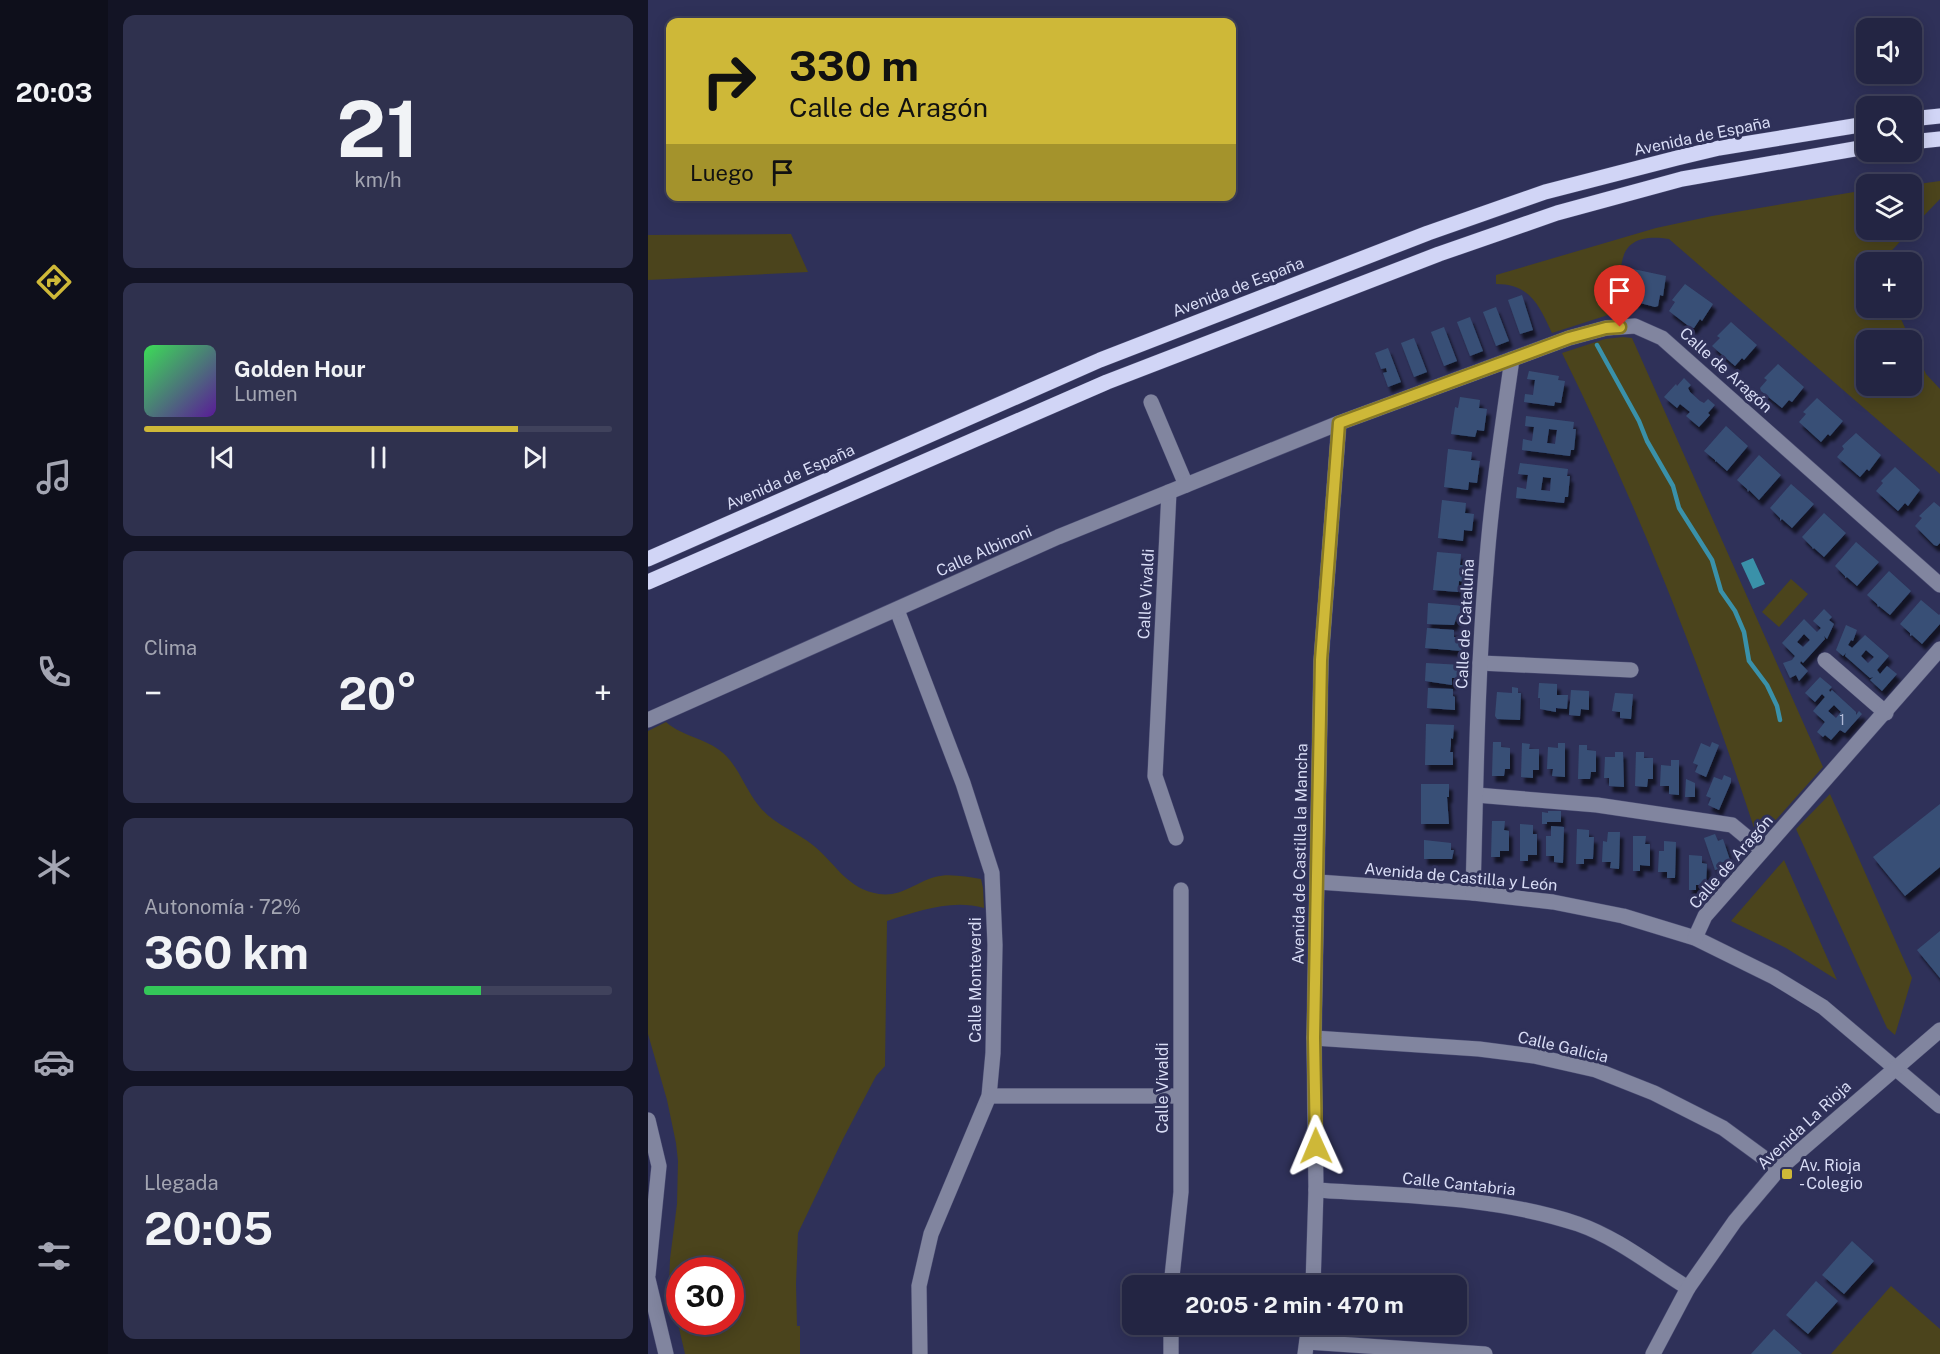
<!DOCTYPE html>
<html lang="es">
<meta charset="utf-8">
<style>
:root{--surface:#232543;--page:#2f314e;--text:#f1f3f6;--muted:#a3a5b2;--line:#40425c;--accent:#ceb838}
body{margin:0;font-family:"Public Sans",sans-serif;background:var(--page);color:var(--text);height:100vh;display:flex;flex-direction:column;font-size:22px;white-space:nowrap}
*{box-sizing:border-box;margin:0}
p{font-size:20px;color:var(--muted)}
.icon{flex:none;width:33px;height:33px;fill:none;stroke:currentColor;stroke-width:2;stroke-linecap:round;stroke-linejoin:round}
.map{position:relative;flex:1;overflow:hidden}
.sheet{display:flex;flex-direction:column;gap:15px;padding:15px;background:#131425;width:540px}
.sheet>*{flex:none}
.hud{position:absolute;left:18px;top:18px;width:570px;height:183px;border-radius:12px;box-shadow:0 3px 15px #0003,0 0 0 2px var(--line);background:#ceb838;color:#111;overflow:hidden}
.buttons{position:absolute;left:1208px;top:18px;display:grid;gap:12px}
.buttons a{display:grid;place-items:center;width:66px;height:66px;border-radius:12px;background:var(--surface);box-shadow:0 3px 15px #0003,0 0 0 2px var(--line);font-size:30px}
.speed{position:absolute;left:18px;top:1257px;display:flex;gap:12px;font-size:30px;font-weight:700;text-align:center}
.speed>*{display:grid;place-content:center;width:78px;height:78px;border-radius:50%;background:var(--surface);box-shadow:0 3px 15px #0003,0 0 0 2px var(--line);line-height:1}
.speed .limit{border:9px solid #d22;background:#fff;color:#111}
.pin{position:absolute;display:grid;place-items:center;width:51px;height:51px;color:#fff;margin:-62px -26px;border-radius:50% 50% 50% 0;rotate:-45deg;box-shadow:0 0 6px #0007}
.pin .icon{rotate:45deg}
.me{position:absolute;width:66px;margin:-33px;rotate:359deg;stroke-linejoin:round;filter:drop-shadow(0 0 4px #0008)}
.turn{display:flex;align-items:center;gap:21px;height:126px;padding:0 24px;font-size:27px}
.turn .icon{width:78px;height:78px;stroke-width:2.5}
.turn b{display:block;font-size:42px;line-height:51px}
.then{display:flex;align-items:center;height:57px;padding:0 24px;background:#0003;gap:12px;font-size:22px}
.big{font-size:45px;font-weight:700;line-height:1.1}
.sheet .widget{flex:1;display:flex;flex-direction:column;justify-content:center;gap:9px;min-width:0;padding:0 21px;border-radius:12px;background:var(--page)}
.sheet .dial{align-items:center;gap:0}
.dial b{font-size:78px;line-height:1}
.song{display:flex;align-items:center;gap:18px}
.cover{width:72px;height:72px;border-radius:9px;background:linear-gradient(135deg,hsl(130 70% 55%),hsl(270 70% 35%))}
.played{height:6px;border-radius:3px;background:linear-gradient(90deg,var(--accent) 80%,var(--line) 80%)}
.keys{display:flex;justify-content:space-around;direction:ltr}
.heat{display:flex;justify-content:space-between;align-items:center;font-size:33px;direction:ltr}
.charge{height:9px;border-radius:4px;background:linear-gradient(90deg,#34c759 72%,var(--line) 0)}
.trip{position:absolute;left:474px;top:1275px;width:345px;height:60px;border-radius:12px;background:var(--surface);box-shadow:0 3px 15px #0003,0 0 0 2px var(--line);font-weight:700;line-height:60px;text-align:center}
main{display:flex;flex:1;min-height:0}
.tab-bar{display:flex;flex-direction:column;width:108px;justify-content:space-around;align-items:center;background:#0e0f1b;color:var(--muted)}
.tab-bar .icon{width:42px;height:42px}
.tab-bar .on{color:var(--accent)}
.tab-bar b{font-size:27px;color:var(--text)}
.map>svg:first-child{display:block}
.green{fill:#4b441c;fill-rule:evenodd}
.water{fill:#3a91a9}
.lines{fill:none;stroke-linecap:round;stroke-linejoin:round}
.stream{stroke:#3a91a9;stroke-width:4.5}
.building{fill:#385076;fill-rule:evenodd;filter:url(#shadow)}
.minor-casing{stroke:#4a4c72;stroke-width:16}
.major-casing{stroke:#4a4c72;stroke-width:16}
.minor{stroke:#81859f;stroke-width:15}
.major{stroke:#d1d5f6;stroke-width:15}
.route-casing{stroke:#867824;stroke-width:15}
.route{stroke:#ceb838;stroke-width:10}
.poi-dot{fill:#ceb838;stroke:#2f3159;stroke-width:2}
.labels{text-anchor:middle;dominant-baseline:central;stroke-width:6;stroke-linejoin:round;paint-order:stroke}
.number-label{font-size:14px;fill:#b0b9d5}
.street-label{font-size:16px;fill:#d8dcf5;stroke:#2f3159}
.poi-label{font-size:16px;fill:#d8dcf5;stroke:#2f3159;text-anchor:start}
</style>
<main>
<nav class="tab-bar">
<b>20:03</b>
<svg class="icon on" aria-label="directions" viewBox="0 0 24 24"><path d="M12 3l9 9-9 9-9-9zM9 14v-3h6M13 9l2 2-2 2"/></svg>
<svg class="icon" aria-label="music" viewBox="0 0 24 24"><path d="M9 18V5l10-2v13"/><circle cx="6" cy="18" r="3"/><circle cx="16" cy="16" r="3"/></svg>
<svg class="icon" aria-label="phone" viewBox="0 0 24 24"><path d="M5 4h4l2 5-3 2q2 4 5 5l2-3 5 2v4C11 20 4 13 5 4z"/></svg>
<svg class="icon" aria-label="climate" viewBox="0 0 24 24"><path d="M12 3v18M4 7l16 10M4 17L20 7"/></svg>
<svg class="icon" aria-label="car" viewBox="0 0 24 24"><path d="M5 17H2v-5l4-1 3-4h7l3 4 3 1v5h-3M9 17h6M6 11h13"/><circle cx="7" cy="17" r="2"/><circle cx="17" cy="17" r="2"/></svg>
<svg class="icon" aria-label="filters" viewBox="0 0 24 24"><path d="M4 7h16M4 17h16"/><circle cx="9" cy="7" r="2"/><circle cx="15" cy="17" r="2"/></svg>
</nav>
<section class="sheet">
<div class="widget dial"><b>21</b><p>km/h</p></div>
<div class="widget">
<div class="song"><i class="cover"></i><div><b>Golden Hour</b><p>Lumen</p></div></div>
<div class="played"></div>
<div class="keys"><svg class="icon" aria-label="previous" viewBox="0 0 24 24"><path d="M18 5L8 12l10 7zM5 5v14"/></svg><svg class="icon" aria-label="pause" viewBox="0 0 24 24"><path d="M8 5v14M16 5v14"/></svg><svg class="icon" aria-label="next" viewBox="0 0 24 24"><path d="M6 5l10 7-10 7zM19 5v14"/></svg></div>
</div>
<div class="widget"><p>Clima</p>
<div class="heat"><a>−</a><b class="big">20°</b><a>+</a></div>
</div>
<div class="widget"><p>Autonomía · 72%</p><b class="big">360 km</b><div class="charge"></div></div>
<div class="widget"><p>Llegada</p><b class="big">20:05</b></div>
</section>
<div class="map">
<svg width="1292" height="1354" viewBox="0 0 1292 1354">
<defs>
<filter id="shadow"><feDropShadow dx="3.5" dy="6" stdDeviation="1.5" flood-color="#0009"/></filter>
</defs>
<rect width="100%" height="100%" fill="#2f3159"/>
<g class="green">
<polygon points="1292,181 1292,199 1263,229 1263,185"/>
<path d="M1218,190v40h45l-30,32h-15v46h30l30,66 14,15v85l-271,-235c-59,-9 -50,35 -43,76h-18l-56,18c-13,-27 -21,-49 -56,-49v-9l160,-47 56,-12zM1218,340h45v46h-45z"/>
<polygon points="143,234 160,272 0,280 0,235"/>
<path d="M975,337l9,1 191,429 -65,73c-54,-167 -118,-329 -196,-487l43,-14z"/>
<polygon points="1143,579 1160,594 1131,627 1114,612"/>
<path d="M18,722c17,15 40,16 57,31 16,14 22,36 36,53 15,19 37,25 55,40 22,18 33,43 65,48 23,3 35,-11 56,-17 14,-4 32,0 46,2l2,9 1,20c-33,-9 -65,3 -97,13l-2,145 -9,10 -33,63 -45,94 -2,51 1,42h3v28h-115l-16,-69 1,-26 7,-55 1,-43 -2,-18 -9,-43 -19,-66v-303zM82,1270v52h-50v-52z"/>
<polygon points="1182,794 1264,978 1247,1035 1239,1028 1148,829"/>
<polygon points="1136,860 1189,980 1138,948 1083,921"/>
<polygon points="1243,1286 1292,1329 1292,1354 1183,1354"/>
</g>
<polygon class="water" points="1105,558 1117,584 1105,589 1093,563"/>
<g class="lines">
<polyline class="stream" points="949,345 991,421 999,441 1025,486 1031,508 1064,560 1073,591 1087,611 1096,632 1101,661 1119,685 1129,706 1132,720"/>
</g>
<g class="building">
<polygon points="985,269 1018,276 1015,296 1012,295 1010,306 1007,307 981,300 983,289 979,288"/>
<polygon points="1037,284 1065,304 1054,321 1052,319 1046,328 1043,328 1021,311 1027,302 1024,300"/>
<polygon points="874,295 885,330 872,334 860,300"/>
<polygon points="848,307 861,341 848,346 835,312"/>
<polygon points="822,317 835,351 822,356 809,322"/>
<polygon points="1083,322 1109,345 1096,360 1094,358 1087,366 1064,346 1072,338 1069,336"/>
<polygon points="796,327 809,361 796,366 783,332"/>
<polygon points="766,338 779,372 766,377 753,343"/>
<polygon points="740,348 753,382 740,387 735,373 739,372 738,368 733,369 727,353"/>
<polygon points="1130,364 1156,387 1144,402 1141,400 1134,408 1113,391 1112,388 1119,380 1116,378"/>
<polygon points="881,371 911,376 910,380 917,381 913,403 907,402 906,406 876,402 877,394 885,395 887,380 879,379"/>
<polygon points="1036,378 1043,385 1040,388 1042,392 1052,401 1056,403 1060,399 1067,405 1060,413 1062,415 1051,427 1038,416 1042,412 1032,404 1029,408 1016,397 1028,384 1029,386"/>
<polygon points="812,397 832,400 831,408 839,409 836,431 829,430 827,437 803,434 807,407 810,408"/>
<polygon points="1169,398 1195,421 1182,436 1180,434 1173,442 1151,422 1158,414 1155,412"/>
<path d="M878,416l48,6 -1,7h3l-1,11 -1,10h-3l-1,6 -48,-6 1,-11 9,2 2,-14 -9,-1zM901,429l8,1 -2,14 -8,-1z"/>
<polygon points="1078,426 1100,446 1079,471 1068,461 1067,462 1067,460 1056,451"/>
<polygon points="1208,433 1233,455 1221,471 1219,469 1212,477 1189,457 1196,449 1194,446"/>
<polygon points="800,449 824,452 823,460 832,461 829,483 821,482 820,490 796,487"/>
<polygon points="1111,455 1133,475 1111,500 1101,490 1100,492 1099,489 1089,480"/>
<path d="M872,463l48,6 -1,7h3l-2,21h-3l-1,6 -48,-5 1,-11 9,2 2,-14 -10,-1zM895,477l8,1 -1,13 -9,-1z"/>
<polygon points="1247,467 1272,490 1260,506 1257,503 1250,511 1228,491 1235,483 1233,481"/>
<polygon points="1143,484 1166,504 1144,528 1134,519 1132,521 1132,518 1122,508"/>
<polygon points="794,500 818,503 817,513 826,514 824,531 816,530 815,541 790,538"/>
<polygon points="1286,502 1292,507 1292,543 1289,546 1286,545 1267,526 1274,518 1271,516"/>
<polygon points="1176,513 1198,533 1176,557 1166,548 1165,549 1164,547 1154,537"/>
<polygon points="1208,542 1231,562 1209,586 1199,577 1197,578 1197,576 1187,566"/>
<polygon points="789,552 813,554 812,565 821,565 819,582 811,581 810,592 785,590"/>
<polygon points="1241,571 1263,591 1242,615 1231,606 1230,607 1229,604 1219,595"/>
<polygon points="1273,600 1291,615 1292,614 1292,624 1274,644 1264,635 1262,636 1262,633 1252,624"/>
<polygon points="780,603 817,606 816,619 808,619 806,625 779,624"/>
<path d="M1176,609l8,8 -3,3 5,4 -7,15 -3,-3 1,3 -22,24 -2,-2 -1,2 8,8 -9,10 -3,-6 -6,3 -7,-15 9,-3 3,-4 -13,-13 22,-24 13,13 4,-4 -8,-7zM1156,634l6,6 -7,7 -6,-5z"/>
<path d="M1198,625l11,5 -4,11 -2,-1 -3,5 3,2 1,1 13,-13 24,21 -12,14 3,4 7,-8 10,8 -15,17 -12,-11 3,-3 -3,1 -25,-22 1,-3 -3,3 -7,-6zM1218,650l8,7 -6,6 -7,-7z"/>
<polygon points="779,628 806,630 806,637 815,638 814,651 777,648"/>
<polygon points="778,663 814,665 813,678 804,678 804,685 777,681"/>
<path d="M1172,677l12,10 -3,3 1,2 2,-2 24,22v3l3,-4 3,3 -17,19 -5,-3 -9,10 -6,-5 -2,2 -6,-5 8,-10 -12,-11 12,-14 -3,-3 -7,8 -10,-9zM1186,705l7,7 -5,6 -8,-7z"/>
<polygon points="891,683 909,684 909,695 920,695 919,709 908,708 908,712 892,709 892,698 890,698"/>
<polygon points="864,687 870,688 870,693 873,693 872,720 849,719 847,716 849,692 864,693"/>
<polygon points="780,688 805,689 805,696 807,697 807,710 779,708"/>
<polygon points="923,690 941,691 941,710 933,709 932,716 921,715"/>
<polygon points="967,693 985,694 983,719 972,718 972,712 964,711"/>
<polygon points="778,724 806,725 805,739 803,738 803,745 802,752 805,752 805,765 777,765"/>
<polygon points="845,742 853,742 853,747 862,748 862,769 857,769 856,776 844,776"/>
<polygon points="1064,742 1071,745 1058,777 1047,772 1050,765 1045,763 1053,743 1062,747"/>
<polygon points="874,743 882,744 881,749 891,749 891,770 885,770 885,778 873,777"/>
<polygon points="910,743 917,743 917,777 904,776 905,769 899,769 900,747 910,748"/>
<polygon points="931,745 939,745 939,750 948,751 948,772 943,772 942,779 930,779"/>
<polygon points="967,752 975,752 976,787 961,786 961,778 956,778 957,757 967,757"/>
<polygon points="988,752 996,752 996,758 1005,758 1005,779 1000,779 999,787 987,786"/>
<polygon points="1023,760 1031,760 1031,795 1021,794 1021,786 1012,786 1013,765 1023,766"/>
<polygon points="1076,775 1083,778 1083,782 1071,810 1060,805 1063,798 1058,796 1066,777 1074,780"/>
<polygon points="1038,779 1047,783 1047,797 1037,797"/>
<polygon points="773,784 801,784 801,797 799,797 801,824 773,824"/>
<polygon points="1292,804 1292,867 1257,896 1225,857"/>
<polygon points="900,811 913,811 913,822 899,822 899,824 894,824 894,812 900,813"/>
<polygon points="844,821 857,821 856,830 861,831 861,851 852,851 852,857 843,857"/>
<polygon points="872,824 885,825 885,834 889,834 889,855 880,855 880,861 872,861"/>
<polygon points="903,826 916,827 915,863 906,862 906,856 898,856 898,836 903,836"/>
<polygon points="929,829 941,830 941,837 946,837 945,859 936,859 936,864 928,864"/>
<polygon points="960,832 972,832 971,869 962,868 963,862 954,862 955,841 959,842"/>
<polygon points="1067,834 1070,841 1075,839 1082,860 1073,863 1074,868 1067,870 1056,838"/>
<polygon points="985,836 998,836 997,844 1002,844 1002,866 992,865 992,871 985,871"/>
<polygon points="776,840 803,843 803,850 806,850 804,859 776,859"/>
<polygon points="1016,841 1028,842 1027,878 1019,878 1019,872 1010,872 1011,851 1016,851"/>
<polygon points="1041,855 1054,856 1054,863 1059,864 1058,885 1048,885 1048,890 1041,890"/>
<polygon points="1292,931 1292,978 1269,950"/>
<polygon points="1204,1241 1226,1261 1196,1294 1174,1275"/>
<polygon points="1168,1281 1190,1301 1160,1334 1138,1315"/>
<polygon points="1126,1329 1154,1354 1103,1354"/>
</g>
<g class="lines">
<g class="minor-casing">
<g id="minor">
<polyline points="503,402 538,485"/>
<polyline points="521,492 507,776 528,838"/>
<polyline points="249,610 315,783 344,873 347,945 345,1053 341,1096 283,1234 271,1286 272,1354"/>
<polyline points="1177,660 1238,713"/>
<polyline points="832,663 983,670"/>
<polyline points="0,720 410,537 691,423 921,338 958,328 987,326 1014,338 1292,585"/>
<polyline points="828,795 949,805 1084,825 1107,844"/>
<polyline points="670,882 825,893 905,902 975,916 1047,938 1126,977 1175,1007 1292,1106"/>
<path d="M825,893c3,-108 4,-215 13,-322 5,-71 16,-142 26,-212"/>
<polyline points="1047,938 1057,916 1292,649"/>
<polyline points="666,1038 831,1049 886,1056 948,1070 1006,1093 1075,1128 1131,1169"/>
<polyline points="341,1096 532,1096"/>
<polyline points="0,1120 11,1166 0,1275"/>
<path d="M668,1190c87,6 178,6 262,34 40,14 74,42 110,64"/>
<polyline points="0,1279 18,1354"/>
<polyline points="523,1286 533,1192 533,890"/>
<polyline points="665,1286 668,1190 666,1038 673,661 691,423"/>
<polyline points="523,1324 523,1354"/>
<polyline points="659,1342 837,1354"/>
<polyline points="657,1354 661,1324"/>
<polyline points="1005,1354 1040,1288 1087,1221 1131,1169 1292,1030"/>
</g>
</g>
<g class="major-casing">
<g id="major">
<polyline points="1263,119 1292,116"/>
<polyline points="1263,142 1292,139"/>
<polyline points="0,559 452,360 780,233 897,192 1029,158 1071,148 1218,124"/>
<polyline points="0,582 459,382 791,254 909,213 1034,179 1218,147"/>
</g>
</g>
<use href="#minor" class="minor"/>
<use href="#major" class="major"/>
</g>
<g class="lines">
<g class="route-casing">
<polyline id="route" points="668,1146 666,1038 673,660 691,423 921,338 958,328 972,327"/>
</g>
<use href="#route" class="route"/>
</g>
<rect class="poi-dot" x="1133" y="1168" width="12" height="12" rx="3"/>
<g class="labels">
<g class="number-label">
<text x="1194" y="720">1</text>
</g>
<g class="street-label">
<text transform="translate(1054 136) rotate(-12)">Avenida de España</text>
<text transform="translate(590 287) rotate(-21)">Avenida de España</text>
<text transform="translate(1078 370) rotate(42)">Calle de Aragón</text>
<text transform="translate(142 477) rotate(-24)">Avenida de España</text>
<text transform="translate(336 551) rotate(-24)">Calle Albinoni</text>
<text transform="translate(498 594) rotate(-87)">Calle Vivaldi</text>
<text transform="translate(817 624) rotate(-87)">Calle de Cataluña</text>
<text transform="translate(652 854) rotate(-89)">Avenida de Castilla la Mancha</text>
<text transform="translate(1083 862) rotate(-49)">Calle de Aragón</text>
<text transform="translate(813 877) rotate(5)">Avenida de Castilla y León</text>
<text transform="translate(327 980) rotate(-90)">Calle Monteverdi</text>
<text transform="translate(915 1047) rotate(13)">Calle Galicia</text>
<text transform="translate(514 1088) rotate(-90)">Calle Vivaldi</text>
<text transform="translate(1156 1125) rotate(-43)">Avenida La Rioja</text>
<text transform="translate(811 1184) rotate(6)">Calle Cantabria</text>
</g>
<g class="poi-label">
<text x="1151" y="1165">Av. Rioja<tspan x="1151" dy="18">- Colegio</tspan></text>
</g>
</g>
</svg>
<div class="buttons">
<a><svg class="icon" aria-label="sound" viewBox="0 0 24 24"><path d="M4 9h4l5-4v14l-5-4H4zM17 9q2 3 0 6"/></svg></a>
<a><svg class="icon" aria-label="search" viewBox="0 0 24 24"><circle cx="10" cy="10" r="6"/><path d="M15 15l6 6"/></svg></a>
<a><svg class="icon" aria-label="layers" viewBox="0 0 24 24"><path d="M12 4l9 5-9 5-9-5zM3 14l9 5 9-5"/></svg></a>
<a>+</a>
<a>−</a>
</div>
<div class="speed"><div class="limit">30</div></div>
<div class="pin" style="left:972px;top:327px;background:#d93025"><svg class="icon" aria-label="arrive" viewBox="0 0 24 24"><path d="M6 21V4h12l-3 4 3 4H6"/></svg></div>
<svg class="me" style="left:668px;top:1146px" viewBox="-20 -20 40 40"><path d="M0-17L14 15 0 8-14 15z" fill="#ceb838" stroke="#fff" stroke-width="4"/></svg>
<div class="trip">20:05 · 2 min · 470 m</div>
<div class="hud">
<div class="turn"><svg class="icon" aria-label="right" viewBox="0 0 24 24"><path d="M7 20v-9h11M14 6l5 5-5 5"/></svg><div><b>330 m</b>Calle de Aragón</div></div>
<div class="then">Luego<svg class="icon" aria-label="arrive" viewBox="0 0 24 24"><path d="M6 21V4h12l-3 4 3 4H6"/></svg></div>
</div>
</div>
</main>
